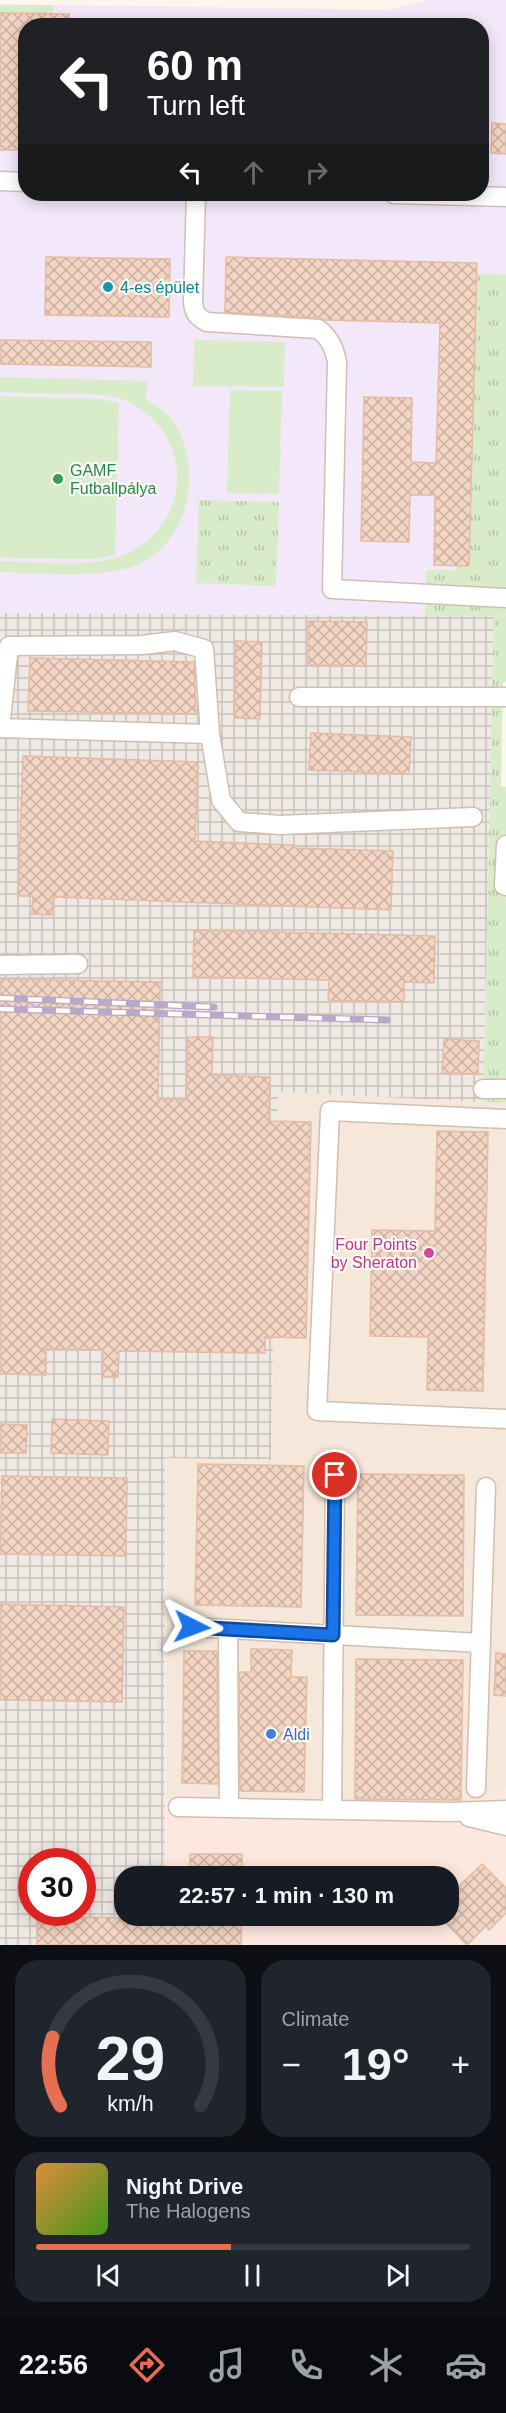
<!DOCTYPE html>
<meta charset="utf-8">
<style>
:root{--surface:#171b24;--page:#20242c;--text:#f1f3f6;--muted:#9ea1a6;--line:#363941;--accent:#e76f51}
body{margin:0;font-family:Arial,sans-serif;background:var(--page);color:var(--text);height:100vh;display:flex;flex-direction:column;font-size:22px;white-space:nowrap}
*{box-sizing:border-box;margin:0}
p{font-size:20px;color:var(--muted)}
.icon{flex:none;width:33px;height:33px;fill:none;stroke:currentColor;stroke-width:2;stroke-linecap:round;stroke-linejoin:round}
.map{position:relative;height:1945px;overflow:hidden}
.drawer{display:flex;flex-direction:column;gap:15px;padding:15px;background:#0d0f14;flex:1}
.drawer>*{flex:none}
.top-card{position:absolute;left:18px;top:18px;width:471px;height:183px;border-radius:24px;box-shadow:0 3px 15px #0003;background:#202124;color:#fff;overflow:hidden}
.speed{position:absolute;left:18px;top:1848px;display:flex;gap:12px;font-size:30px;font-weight:700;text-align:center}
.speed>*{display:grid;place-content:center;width:78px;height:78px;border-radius:50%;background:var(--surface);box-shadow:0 3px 15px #0003;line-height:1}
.speed .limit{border:9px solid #d22;background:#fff;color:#111}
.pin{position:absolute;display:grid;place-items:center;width:51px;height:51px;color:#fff;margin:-26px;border:3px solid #fff;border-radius:50%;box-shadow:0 2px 6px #0007}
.me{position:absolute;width:66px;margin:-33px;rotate:93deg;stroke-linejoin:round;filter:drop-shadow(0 0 4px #0008)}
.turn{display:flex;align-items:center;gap:21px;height:126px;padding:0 30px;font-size:27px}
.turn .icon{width:78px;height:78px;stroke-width:2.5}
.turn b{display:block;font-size:42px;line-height:51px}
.lanes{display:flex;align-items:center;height:57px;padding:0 30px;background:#0003;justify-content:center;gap:30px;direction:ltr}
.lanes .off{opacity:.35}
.big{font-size:45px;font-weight:700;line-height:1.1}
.drawer .tile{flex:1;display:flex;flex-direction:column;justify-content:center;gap:9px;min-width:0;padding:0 21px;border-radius:24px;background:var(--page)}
.drawer .dial{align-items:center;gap:0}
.dial svg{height:156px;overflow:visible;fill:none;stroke:var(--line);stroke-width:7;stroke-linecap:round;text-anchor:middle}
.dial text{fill:var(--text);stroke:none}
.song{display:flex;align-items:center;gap:18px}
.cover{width:72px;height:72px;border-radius:9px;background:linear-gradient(135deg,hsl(30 70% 55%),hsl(100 70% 35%))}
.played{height:6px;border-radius:3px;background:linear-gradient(90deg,var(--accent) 45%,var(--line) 45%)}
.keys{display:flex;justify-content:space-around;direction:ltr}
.heat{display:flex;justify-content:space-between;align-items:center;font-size:33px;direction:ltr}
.drawer .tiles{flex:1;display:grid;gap:15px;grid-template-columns:1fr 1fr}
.tile:last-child{grid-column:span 2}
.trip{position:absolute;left:114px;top:1866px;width:345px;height:60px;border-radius:24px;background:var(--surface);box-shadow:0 3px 15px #0003;font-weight:700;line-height:60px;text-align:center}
.tab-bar{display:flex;height:96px;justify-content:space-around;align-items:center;background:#090b0e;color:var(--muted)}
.tab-bar .icon{width:42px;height:42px}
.tab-bar .current{color:var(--accent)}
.tab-bar b{font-size:27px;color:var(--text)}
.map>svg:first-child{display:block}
.residential{fill:#f5e8da}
.commercial{fill:#fde8e0}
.industrial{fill:url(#industrial-grid);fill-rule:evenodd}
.education{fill:#f3e8fa;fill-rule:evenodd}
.grass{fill:url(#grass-tufts)}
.pitch{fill:#d8ecc9}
.building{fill:url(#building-cross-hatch);stroke:#e6bba3;stroke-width:1.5}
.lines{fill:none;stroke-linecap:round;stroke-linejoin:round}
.minor-tunnel{stroke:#dcd0c4;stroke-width:18;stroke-dasharray:18 9;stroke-linecap:butt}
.minor-casing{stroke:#d1beb0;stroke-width:21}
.minor{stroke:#fff;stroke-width:18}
.rail-casing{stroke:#b9a8c9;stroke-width:7}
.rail{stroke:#fffaf3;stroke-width:4.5;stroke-dasharray:14;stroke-linecap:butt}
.route-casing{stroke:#114b97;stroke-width:15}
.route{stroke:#1a73e8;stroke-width:10}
.culture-dot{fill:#0f9aa8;stroke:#fffaf3;stroke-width:2}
.leisure-dot{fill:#2e9e5b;stroke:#fffaf3;stroke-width:2}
.hotel-dot{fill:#d1479c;stroke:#fffaf3;stroke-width:2}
.shop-dot{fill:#3f7fe0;stroke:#fffaf3;stroke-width:2}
.labels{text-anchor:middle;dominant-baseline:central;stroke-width:4.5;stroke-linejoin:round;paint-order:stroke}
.culture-label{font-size:16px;fill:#0d838f;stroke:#fffaf3;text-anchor:start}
.leisure-label{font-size:16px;fill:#27864d;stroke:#fffaf3;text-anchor:start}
.hotel-label{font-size:16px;fill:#b23c85;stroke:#fffaf3;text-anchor:end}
.shop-label{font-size:16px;fill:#366cbe;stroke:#fffaf3;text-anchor:start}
</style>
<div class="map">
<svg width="506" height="1945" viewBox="0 0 506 1945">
<defs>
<pattern id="industrial-grid" width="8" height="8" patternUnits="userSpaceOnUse" patternTransform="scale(1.5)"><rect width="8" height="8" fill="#efe9e4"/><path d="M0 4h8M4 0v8" fill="none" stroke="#c7c0bb"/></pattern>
<pattern id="grass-tufts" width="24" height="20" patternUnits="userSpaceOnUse" patternTransform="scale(1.5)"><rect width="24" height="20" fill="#d8ecc9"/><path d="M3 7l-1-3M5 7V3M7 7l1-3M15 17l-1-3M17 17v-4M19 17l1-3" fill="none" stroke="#b4c2a5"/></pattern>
<pattern id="building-cross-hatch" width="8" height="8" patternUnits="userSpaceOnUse" patternTransform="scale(1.5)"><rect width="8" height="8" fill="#f3d5c3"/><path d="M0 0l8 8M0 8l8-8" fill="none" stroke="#cab0a1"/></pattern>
</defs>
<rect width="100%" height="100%" fill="#fdf6ec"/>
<polygon class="residential" points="278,1092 506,1102 506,1787 463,1814 166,1799 165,1457 271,1460"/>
<polygon class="commercial" points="506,1787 506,1945 164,1945 165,1916 448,1916 448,1876 165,1876 166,1799 462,1814"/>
<path class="industrial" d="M0,613l494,3 -11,486 -205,-10 -7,368 -106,-2v418h-41v40h41l-1,29h-164zM32,1862h50v50h-50z"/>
<path class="education" d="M427,0h79v274l-43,-1 8,190 -15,108h-30l-1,45 -425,-3v-609l390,6zM26,26h456v168h-456z"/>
<g class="grass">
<polygon points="462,273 506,274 506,682 503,683 501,786 506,787 506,1102 483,1102 494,616 425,616 426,570 456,570 471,463"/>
<polygon points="199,500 279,502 276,586 196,583"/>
</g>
<g class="pitch">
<polygon points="0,5 53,5 53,25 26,26 0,68"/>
<polygon points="194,340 285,342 284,387 193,386"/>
<path d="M0,377l147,4 -1,18c8,6 20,12 25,19 33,45 21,119 -30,145 -34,17 -102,10 -141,9v-11c36,1 95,8 126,-7 70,-33 68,-125 -4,-155 -14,-6 -33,-4 -49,-5 -24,0 -49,-1 -73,-2z"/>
<polygon points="230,390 282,391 279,494 227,493"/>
<polygon points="0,396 100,399 119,403 115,555 96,559 0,558"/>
</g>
<g class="building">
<polygon points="0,13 69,14 69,26 26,26 26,150 0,150"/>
<polygon points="492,123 506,124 506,154 491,153"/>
<polygon points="46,257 170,259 169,317 45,315"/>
<polygon points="226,257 477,263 469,566 434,565 435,495 410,495 409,542 361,541 364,397 412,398 411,462 436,463 440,323 325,320 319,318 225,312"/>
<polygon points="0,340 151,342 151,367 0,364"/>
<polygon points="308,621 367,622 366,666 308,665"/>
<polygon points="236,641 262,642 260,719 234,718"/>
<polygon points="30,658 194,662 196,714 28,711"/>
<polygon points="311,733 411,737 409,774 309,770"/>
<polygon points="23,756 198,762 195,841 293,845 293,848 393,851 391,910 53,897 52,915 32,914 33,896 18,896"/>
<polygon points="194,930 435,936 434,983 404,982 404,1002 328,1000 329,980 193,977"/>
<polygon points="0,979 160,982 158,1099 186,1100 188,1037 213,1037 212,1075 270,1077 269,1121 311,1122 306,1338 265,1337 265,1353 119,1351 118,1377 102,1377 103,1350 46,1349 46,1375 0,1374"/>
<polygon points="444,1039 479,1041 478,1074 442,1073"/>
<polygon points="437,1131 488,1132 483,1391 427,1390 428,1337 370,1336 372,1230 435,1231"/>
<polygon points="52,1419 109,1421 108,1455 51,1453"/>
<polygon points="0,1424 27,1425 26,1453 0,1453"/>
<polygon points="198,1464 304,1466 301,1607 195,1605"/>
<polygon points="358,1474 464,1475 463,1616 356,1615"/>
<polygon points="2,1476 127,1478 126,1556 0,1554"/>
<polygon points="0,1604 124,1607 122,1702 0,1700"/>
<polygon points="251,1649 292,1650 291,1677 307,1677 304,1792 240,1791 239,1672 251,1672"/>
<polygon points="184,1651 217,1651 218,1784 182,1783"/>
<polygon points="496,1653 506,1654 506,1696 494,1695"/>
<polygon points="356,1659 463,1660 461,1800 355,1799"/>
<rect x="190" y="1854" width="52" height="22"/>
<polygon points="482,1864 506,1888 506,1913 489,1930 486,1926 467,1945 439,1916 448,1916 448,1879 457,1888"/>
<polygon points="37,1916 190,1919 190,1916 242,1916 241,1945 37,1945"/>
</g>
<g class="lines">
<polyline class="minor-tunnel" points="448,1886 452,1882"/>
<g class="minor-casing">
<g id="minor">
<polyline points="0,181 26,182"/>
<path d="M196,194l-3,108c1,11 4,15 14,20l111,7c12,9 16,19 19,33l-5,227 174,9"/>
<polyline points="394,194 506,197"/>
<polyline points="299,697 506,697"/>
<polyline points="0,728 9,646 142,645 175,641 204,649 210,734 221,800 239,822 280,825 473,817"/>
<polyline points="0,728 210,734"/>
<polyline points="506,845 504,885 506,886"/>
<polyline points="0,965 78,964"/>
<polyline points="483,1089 506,1089"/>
<polyline points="506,1119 330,1111 317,1411 506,1419"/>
<polyline points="192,1627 481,1643"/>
<polyline points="228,1629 229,1807"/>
<polyline points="476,1788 486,1487"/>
<polyline points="178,1807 450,1812 506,1810"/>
<polyline points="332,1809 335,1475"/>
<polyline points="469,1817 506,1826"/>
</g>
</g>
<use href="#minor" class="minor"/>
<g class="rail-casing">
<g id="rail">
<polyline points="0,998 214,1007"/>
<polyline points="0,1009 387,1020"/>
</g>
</g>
<use href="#rail" class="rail"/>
</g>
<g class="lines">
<g class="route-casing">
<polyline id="route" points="192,1627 333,1635 335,1475"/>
</g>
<use href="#route" class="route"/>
</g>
<circle class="culture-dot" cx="108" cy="287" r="6"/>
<circle class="leisure-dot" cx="58" cy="479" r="6"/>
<circle class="hotel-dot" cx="429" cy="1253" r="6"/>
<circle class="shop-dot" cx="271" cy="1734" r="6"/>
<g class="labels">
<g class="culture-label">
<text x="120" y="287">4-es épület</text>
</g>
<g class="leisure-label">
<text x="70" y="470">GAMF<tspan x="70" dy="18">Futballpálya</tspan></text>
</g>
<g class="hotel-label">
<text x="417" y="1244">Four Points<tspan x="417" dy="18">by Sheraton</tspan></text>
</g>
<g class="shop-label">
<text x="283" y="1734">Aldi</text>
</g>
</g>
</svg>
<div class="speed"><div class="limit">30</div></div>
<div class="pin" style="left:335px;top:1475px;background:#d93025"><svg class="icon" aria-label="arrive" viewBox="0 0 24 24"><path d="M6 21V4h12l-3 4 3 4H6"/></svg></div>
<svg class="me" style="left:192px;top:1627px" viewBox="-20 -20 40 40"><path d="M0-17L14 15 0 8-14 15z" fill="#1a73e8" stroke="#fff" stroke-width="4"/></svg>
<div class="trip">22:57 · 1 min · 130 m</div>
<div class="top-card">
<div class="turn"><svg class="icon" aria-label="left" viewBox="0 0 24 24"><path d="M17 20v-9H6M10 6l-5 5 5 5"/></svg><div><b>60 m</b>Turn left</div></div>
<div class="lanes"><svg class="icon" aria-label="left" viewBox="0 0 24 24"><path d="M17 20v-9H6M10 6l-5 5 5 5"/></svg><svg class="icon off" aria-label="ahead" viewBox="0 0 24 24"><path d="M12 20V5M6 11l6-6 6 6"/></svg><svg class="icon off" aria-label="right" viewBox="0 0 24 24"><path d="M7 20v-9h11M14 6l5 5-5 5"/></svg></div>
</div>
</div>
<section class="drawer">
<div class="tiles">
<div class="tile dial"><svg viewBox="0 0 100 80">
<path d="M14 69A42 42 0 1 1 86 69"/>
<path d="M14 69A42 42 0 0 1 10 34" stroke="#e76f51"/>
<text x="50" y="56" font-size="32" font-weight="700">29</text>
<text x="50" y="72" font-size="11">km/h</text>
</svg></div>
<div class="tile"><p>Climate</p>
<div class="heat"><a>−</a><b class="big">19°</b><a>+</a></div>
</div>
<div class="tile">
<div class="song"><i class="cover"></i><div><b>Night Drive</b><p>The Halogens</p></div></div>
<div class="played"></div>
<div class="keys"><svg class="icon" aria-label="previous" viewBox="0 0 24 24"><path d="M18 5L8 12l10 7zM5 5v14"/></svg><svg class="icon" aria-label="pause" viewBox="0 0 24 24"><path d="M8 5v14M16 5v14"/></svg><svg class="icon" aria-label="next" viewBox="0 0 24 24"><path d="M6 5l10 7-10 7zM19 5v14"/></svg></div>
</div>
</div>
</section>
<nav class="tab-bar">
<b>22:56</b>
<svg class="icon current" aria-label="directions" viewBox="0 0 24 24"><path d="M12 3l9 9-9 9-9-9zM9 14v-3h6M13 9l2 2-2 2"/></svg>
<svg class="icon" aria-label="music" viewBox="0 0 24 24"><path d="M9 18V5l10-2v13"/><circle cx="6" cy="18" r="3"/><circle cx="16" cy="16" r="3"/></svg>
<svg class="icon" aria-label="phone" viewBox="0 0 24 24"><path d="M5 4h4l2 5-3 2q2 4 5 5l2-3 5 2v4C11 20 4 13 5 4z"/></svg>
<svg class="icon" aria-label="climate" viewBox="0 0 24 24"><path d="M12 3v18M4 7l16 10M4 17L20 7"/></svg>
<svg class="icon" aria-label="car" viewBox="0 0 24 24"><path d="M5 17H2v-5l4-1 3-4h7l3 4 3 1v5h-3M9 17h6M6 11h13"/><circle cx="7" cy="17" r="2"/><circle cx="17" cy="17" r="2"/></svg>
</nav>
